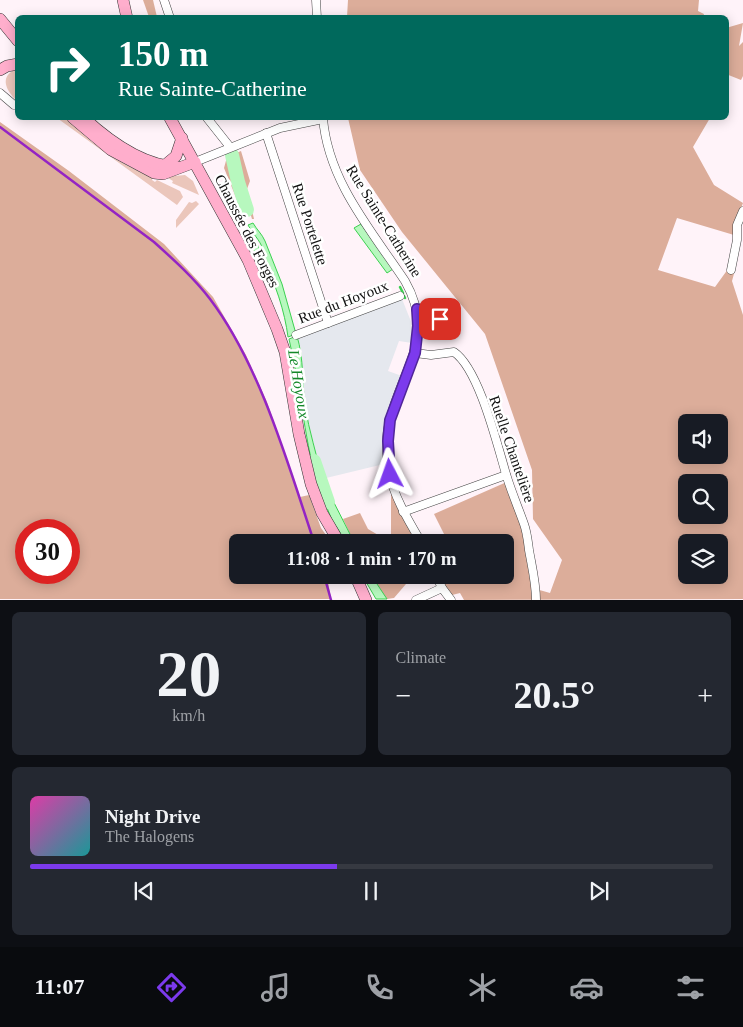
<!DOCTYPE html>
<meta charset="utf-8">
<style>
:root{--surface:#171b24;--page:#242831;--text:#f1f3f6;--muted:#9ea1a6;--line:#363941;--accent:#7c3aed}
body{margin:0;font-family:"Times New Roman",serif;background:var(--page);color:var(--text);height:100vh;display:flex;flex-direction:column;font-size:19px;white-space:nowrap}
*{box-sizing:border-box;margin:0}
p{font-size:16px;color:var(--muted)}
.icon{flex:none;width:28px;height:28px;fill:none;stroke:currentColor;stroke-width:2;stroke-linecap:round;stroke-linejoin:round}
.map{position:relative;height:600px;overflow:hidden}
.drawer{display:flex;flex-direction:column;gap:12px;padding:12px;background:#0d0f14;flex:1}
.drawer>*{flex:none}
.top-card{position:absolute;left:15px;top:15px;width:714px;height:105px;border-radius:8px;box-shadow:0 2px 12px #0003;background:#00695c;color:#fff;overflow:hidden}
.controls{position:absolute;left:678px;top:414px;display:grid;gap:10px}
.controls a{display:grid;place-items:center;width:50px;height:50px;border-radius:8px;background:var(--surface);box-shadow:0 2px 12px #0003;font-size:25px}
.speed{position:absolute;left:15px;top:519px;display:flex;gap:10px;font-size:25px;font-weight:700;text-align:center}
.speed>*{display:grid;place-content:center;width:65px;height:65px;border-radius:50%;background:var(--surface);box-shadow:0 2px 12px #0003;line-height:1}
.speed .limit{border:8px solid #d22;background:#fff;color:#111}
.pin{position:absolute;display:grid;place-items:center;width:42px;height:42px;color:#fff;margin:-21px;border-radius:10px;box-shadow:0 2px 8px #0006}
.me{position:absolute;width:55px;margin:-28px;rotate:356deg;stroke-linejoin:round;filter:drop-shadow(0 0 4px #0008)}
.turn{display:flex;align-items:center;gap:18px;height:105px;padding:0 20px;font-size:22px}
.turn .icon{width:65px;height:65px;stroke-width:2.5}
.turn b{display:block;font-size:35px;line-height:42px}
.big{font-size:38px;font-weight:700;line-height:1.1}
.drawer .card{flex:1;display:flex;flex-direction:column;justify-content:center;gap:8px;min-width:0;padding:0 18px;border-radius:8px;background:var(--page)}
.drawer .dial{align-items:center;gap:0}
.dial b{font-size:65px;line-height:1}
.song{display:flex;align-items:center;gap:15px}
.cover{width:60px;height:60px;border-radius:8px;background:linear-gradient(135deg,hsl(320 70% 55%),hsl(180 70% 35%))}
.played{height:5px;border-radius:2px;background:linear-gradient(90deg,var(--accent) 45%,var(--line) 45%)}
.keys{display:flex;justify-content:space-around;direction:ltr}
.heat{display:flex;justify-content:space-between;align-items:center;font-size:28px;direction:ltr}
.drawer .tiles{flex:1;display:grid;gap:12px;grid-template-columns:1fr 1fr}
.card:last-child{grid-column:span 2}
.trip{position:absolute;left:229px;top:534px;width:285px;height:50px;border-radius:8px;background:var(--surface);box-shadow:0 2px 12px #0003;font-weight:700;line-height:50px;text-align:center}
.dock{display:flex;height:80px;justify-content:space-around;align-items:center;background:#090b0e;color:var(--muted)}
.dock .icon{width:35px;height:35px}
.dock .on{color:var(--accent)}
.dock b{font-size:22px;color:var(--text)}
.map>svg:first-child{display:block}
.industrial{fill:#e5e8ee}
.green{fill:#ebc6bb}
.forest{fill:#dcad9a;fill-rule:evenodd}
.water{fill:#b7f8be;stroke:#3cd051}
.lines{fill:none;stroke-linecap:round;stroke-linejoin:round}
.stream{stroke:#3cd051;stroke-width:2.5}
.river{stroke:#b7f8be;stroke-width:14}
.street-casing{stroke:#434343;stroke-width:9}
.secondary-casing{stroke:#323232;stroke-width:12}
.street{stroke:#fff;stroke-width:8}
.secondary{stroke:#ffaecc;stroke-width:11}
.rail{stroke:#9424c4;stroke-width:2.5}
.route-casing{stroke:#51269a;stroke-width:12}
.route{stroke:#7c3aed;stroke-width:9}
.labels{text-anchor:middle;dominant-baseline:central;stroke-width:5;stroke-linejoin:round;paint-order:stroke}
.street-label{font-size:15px;fill:#101010;stroke:#fff}
.water-label{font-size:16px;font-style:italic;fill:#148829;stroke:#fff}
</style>
<div class="map">
<svg width="743" height="600" viewBox="0 0 743 600">
<rect width="100%" height="100%" fill="#fff3f9"/>
<polygon class="industrial" points="402,299 414,329 412,343 399,341 388,371 402,376 385,419 384,464 322,479 305,408 302,372 302,352 297,336"/>
<g class="green">
<path d="M17,69v32c-13,-12 -17,-26 0,-32z"/>
<polygon points="57,118 66,118 92,142 113,158 152,178 152,180 155,182 157,180 180,191 183,197 177,205"/>
<polygon points="185,175 193,181 199,195 172,183 173,181 168,178 174,176"/>
<polygon points="196,201 199,204 176,228 176,220 189,202 192,203"/>
</g>
<g class="forest">
<polygon points="143,0 153,0 157,17 149,17"/>
<polygon points="348,0 699,0 698,11 704,14 703,18 347,17"/>
<polygon points="743,23 739,46 743,42 743,76 741,80 726,74 726,28"/>
<path d="M348,118h362l-17,29 21,38 29,18 -7,18 -2,14 -57,-17 -19,52 57,17 13,-18 7,1 -3,11 11,34v284l-279,1 -4,-7 -12,3 -6,-8 -2,-13h65v-33h-57l-14,-28 75,-33 8,28 19,80 14,4 12,-33 -29,-41 -1,-49 -47,-136 -83,-102 -42,-62zM686,422h33v33h-33zM686,482h33v33h-33zM686,542h33v33h-33z"/>
<path d="M0,122l69,49 95,73 49,53 33,58 21,47 33,95 9,-2 12,33 10,14h-93v33h89l4,24h-331zM26,530h43v42h-43z"/>
<polygon points="241,151 250,181 247,189 254,219 252,219 245,196 241,193 246,222 224,168 227,157"/>
<polygon points="395,491 421,542 391,542 391,492"/>
<polygon points="360,513 368,529 390,542 354,542 343,519"/>
<polygon points="371,575 409,575 412,583 406,584 394,598 387,599"/>
</g>
<g class="water">
<path d="M253,223c4,7 9,11 12,18l17,43 14,50 -8,3c-3,-24 -13,-57 -26,-78 -4,-5 -9,-9 -13,-14l7,-4 4,9 3,-1c-4,-10 -10,-15 -15,-24z"/>
<polygon points="361,224 393,269 387,273 354,228"/>
<path d="M297,336c7,23 5,47 8,70 4,25 12,49 17,73l-6,1c-12,-46 -16,-94 -27,-141z"/>
<polygon points="325,485 354,542 346,542 332,520 318,486"/>
<polygon points="362,575 371,575 387,599 376,599"/>
</g>
<g class="lines">
<g class="stream">
<polyline points="400,287 403,293"/>
<polyline points="404,296 405,298"/>
</g>
<g class="river">
<polyline points="232,155 238,182 247,210"/>
<polyline points="314,461 328,502"/>
</g>
<g class="street-casing">
<g id="street">
<polyline points="164,0 170,18"/>
<polyline points="316,0 317,18"/>
<polyline points="0,93 14,105"/>
<polyline points="207,118 230,147"/>
<path d="M323,118c5,63 48,112 82,163 31,54 -2,87 -15,138 -4,15 -4,35 -2,50 5,26 20,51 33,73"/>
<polyline points="266,133 328,323"/>
<polyline points="195,162 280,128 323,119"/>
<polyline points="731,270 737,240 737,225 743,211"/>
<path d="M417,309c20,5 22,5 28,25"/>
<polyline points="296,335 400,296"/>
<path d="M415,353l16,2 23,-3c25,17 43,92 52,122 5,17 12,33 18,50 3,8 4,18 5,26 3,17 7,33 7,50"/>
<polyline points="403,512 506,475"/>
<polyline points="436,575 442,588 451,600"/>
<polyline points="416,600 442,588"/>
</g>
</g>
<g class="secondary-casing">
<g id="secondary">
<polyline points="123,0 127,18"/>
<polyline points="0,19 18,41"/>
<polyline points="0,70 7,66 18,64"/>
<polyline points="73,118 111,150 154,173 163,174 195,162"/>
<path d="M84,118c25,23 58,48 94,49"/>
<polyline points="170,118 248,260 277,329 285,352 299,434 311,484 322,513 339,542"/>
<polyline points="164,166 176,156 182,138"/>
<polyline points="355,575 366,600"/>
</g>
</g>
<use href="#street" class="street"/>
<use href="#secondary" class="secondary"/>
<g class="rail">
<path d="M0,127l154,115c20,18 40,36 56,57 50,66 78,165 104,243"/>
<polyline points="324,575 331,600"/>
</g>
</g>
<g class="lines">
<g class="route-casing">
<polyline id="route" points="390,474 388,441 390,420 415,353 418,326 417,309 432,313 440,319"/>
</g>
<use href="#route" class="route"/>
</g>
<g class="labels">
<g class="street-label">
<text transform="translate(384 221) rotate(58)">Rue Sainte-Catherine</text>
<text transform="translate(310 224) rotate(72)">Rue Portelette</text>
<text transform="translate(247 231) rotate(63)">Chaussée des Forges</text>
<text transform="translate(343 302) rotate(-21)">Rue du Hoyoux</text>
<text transform="translate(512 449) rotate(71)">Ruelle Chantelière</text>
</g>
<g class="water-label">
<text transform="translate(299 384) rotate(81)">Le Hoyoux</text>
</g>
</g>
</svg>
<div class="controls">
<a><svg class="icon" aria-label="sound" viewBox="0 0 24 24"><path d="M4 9h4l5-4v14l-5-4H4zM17 9q2 3 0 6"/></svg></a>
<a><svg class="icon" aria-label="search" viewBox="0 0 24 24"><circle cx="10" cy="10" r="6"/><path d="M15 15l6 6"/></svg></a>
<a><svg class="icon" aria-label="layers" viewBox="0 0 24 24"><path d="M12 4l9 5-9 5-9-5zM3 14l9 5 9-5"/></svg></a>
</div>
<div class="speed"><div class="limit">30</div></div>
<div class="pin" style="left:440px;top:319px;background:#d93025"><svg class="icon" aria-label="arrive" viewBox="0 0 24 24"><path d="M6 21V4h12l-3 4 3 4H6"/></svg></div>
<svg class="me" style="left:390px;top:474px" viewBox="-20 -20 40 40"><path d="M0-17L14 15 0 8-14 15z" fill="#7c3aed" stroke="#fff" stroke-width="4"/></svg>
<div class="trip">11:08 · 1 min · 170 m</div>
<div class="top-card">
<div class="turn"><svg class="icon" aria-label="right" viewBox="0 0 24 24"><path d="M7 20v-9h11M14 6l5 5-5 5"/></svg><div><b>150 m</b>Rue Sainte-Catherine</div></div>
</div>
</div>
<section class="drawer">
<div class="tiles">
<div class="card dial"><b>20</b><p>km/h</p></div>
<div class="card"><p>Climate</p>
<div class="heat"><a>−</a><b class="big">20.5°</b><a>+</a></div>
</div>
<div class="card">
<div class="song"><i class="cover"></i><div><b>Night Drive</b><p>The Halogens</p></div></div>
<div class="played"></div>
<div class="keys"><svg class="icon" aria-label="previous" viewBox="0 0 24 24"><path d="M18 5L8 12l10 7zM5 5v14"/></svg><svg class="icon" aria-label="pause" viewBox="0 0 24 24"><path d="M8 5v14M16 5v14"/></svg><svg class="icon" aria-label="next" viewBox="0 0 24 24"><path d="M6 5l10 7-10 7zM19 5v14"/></svg></div>
</div>
</div>
</section>
<nav class="dock">
<b>11:07</b>
<svg class="icon on" aria-label="directions" viewBox="0 0 24 24"><path d="M12 3l9 9-9 9-9-9zM9 14v-3h6M13 9l2 2-2 2"/></svg>
<svg class="icon" aria-label="music" viewBox="0 0 24 24"><path d="M9 18V5l10-2v13"/><circle cx="6" cy="18" r="3"/><circle cx="16" cy="16" r="3"/></svg>
<svg class="icon" aria-label="phone" viewBox="0 0 24 24"><path d="M5 4h4l2 5-3 2q2 4 5 5l2-3 5 2v4C11 20 4 13 5 4z"/></svg>
<svg class="icon" aria-label="climate" viewBox="0 0 24 24"><path d="M12 3v18M4 7l16 10M4 17L20 7"/></svg>
<svg class="icon" aria-label="car" viewBox="0 0 24 24"><path d="M5 17H2v-5l4-1 3-4h7l3 4 3 1v5h-3M9 17h6M6 11h13"/><circle cx="7" cy="17" r="2"/><circle cx="17" cy="17" r="2"/></svg>
<svg class="icon" aria-label="filters" viewBox="0 0 24 24"><path d="M4 7h16M4 17h16"/><circle cx="9" cy="7" r="2"/><circle cx="15" cy="17" r="2"/></svg>
</nav>
